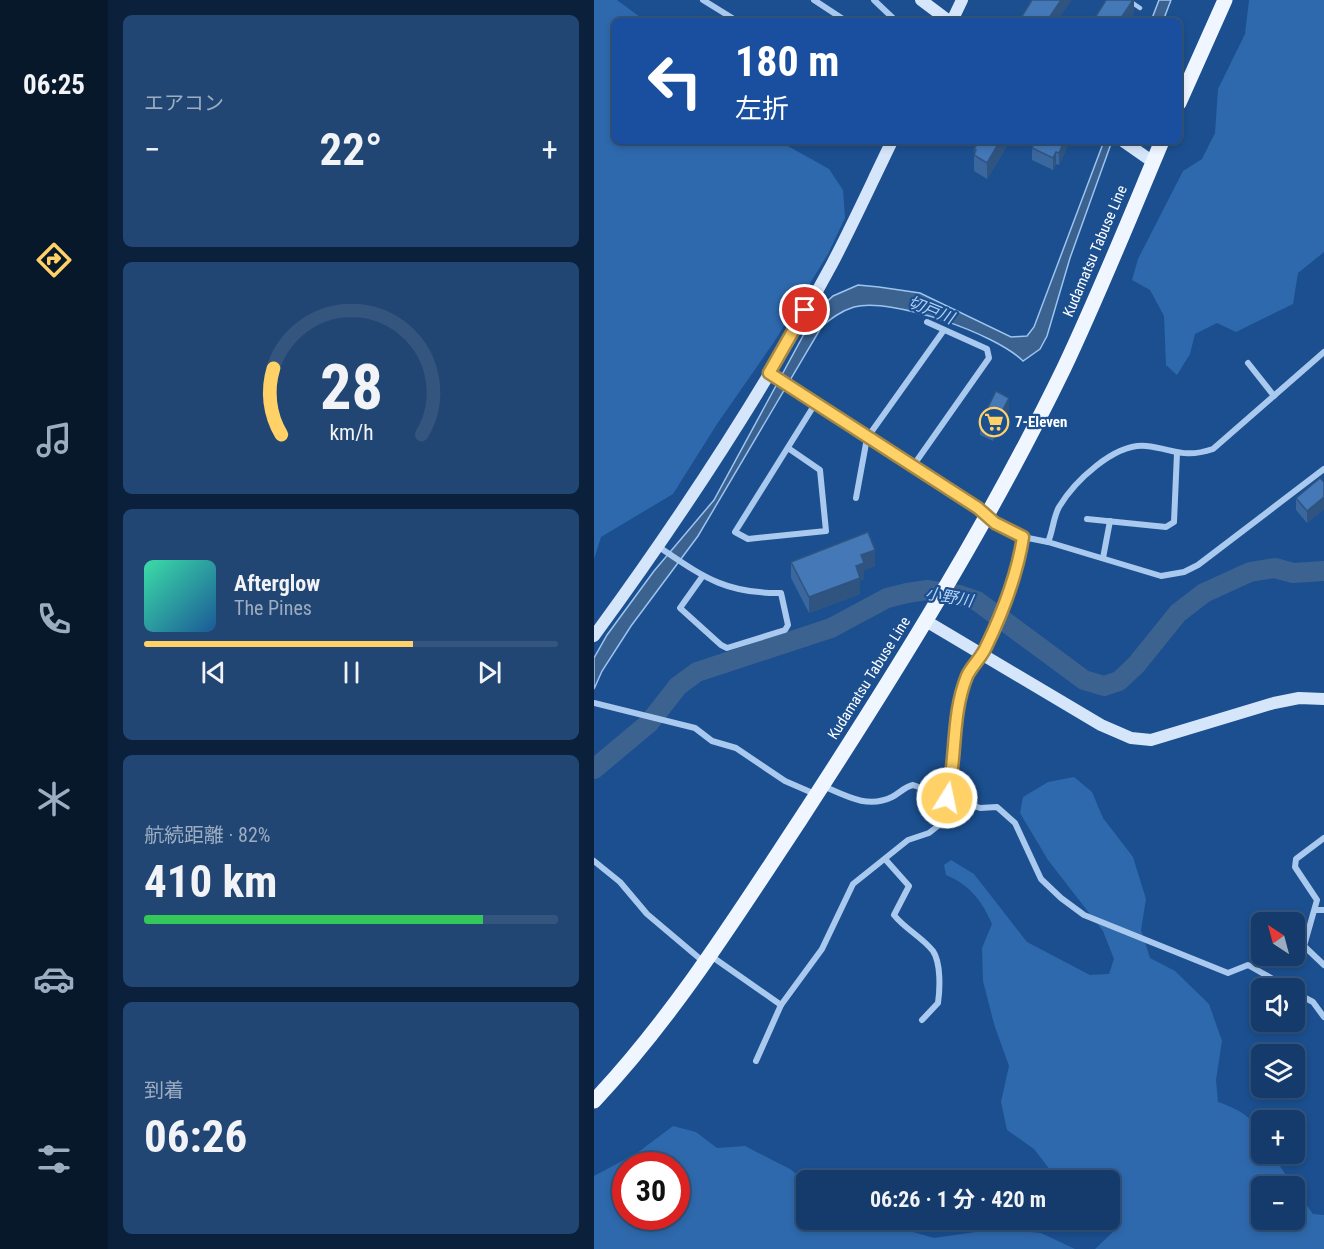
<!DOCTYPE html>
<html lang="ja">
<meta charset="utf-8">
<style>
:root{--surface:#143b6b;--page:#214673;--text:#f1f3f6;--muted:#9dadc1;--line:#33557e;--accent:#ffd166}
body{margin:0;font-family:"Roboto Condensed","Noto Sans JP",sans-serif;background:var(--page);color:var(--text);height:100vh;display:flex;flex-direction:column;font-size:22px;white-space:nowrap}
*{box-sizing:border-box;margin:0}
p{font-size:20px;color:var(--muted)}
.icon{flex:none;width:33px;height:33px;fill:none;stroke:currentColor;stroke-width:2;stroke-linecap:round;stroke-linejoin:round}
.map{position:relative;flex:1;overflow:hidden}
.sheet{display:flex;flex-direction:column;gap:15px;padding:15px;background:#0b203b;width:486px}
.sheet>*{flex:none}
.banner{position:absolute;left:18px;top:18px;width:570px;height:126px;border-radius:9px;box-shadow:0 3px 9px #0003,0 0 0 2px var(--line);background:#1a4fa0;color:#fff;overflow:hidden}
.needle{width:39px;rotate:324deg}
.tools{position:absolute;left:657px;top:912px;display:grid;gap:12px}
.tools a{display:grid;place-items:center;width:54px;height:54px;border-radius:9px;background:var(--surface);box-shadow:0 3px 9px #0003,0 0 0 2px var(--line);font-size:30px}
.speed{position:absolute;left:18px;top:1152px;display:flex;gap:12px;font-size:30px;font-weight:700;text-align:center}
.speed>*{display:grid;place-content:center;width:78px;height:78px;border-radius:50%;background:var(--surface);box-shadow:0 3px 9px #0003,0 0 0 2px var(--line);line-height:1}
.speed .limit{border:9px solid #d22;background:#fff;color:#111}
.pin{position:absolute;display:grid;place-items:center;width:51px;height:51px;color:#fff;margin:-26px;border:3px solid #fff;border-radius:50%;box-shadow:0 2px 6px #0007}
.me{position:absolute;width:66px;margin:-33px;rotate:10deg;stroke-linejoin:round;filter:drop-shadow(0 0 4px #0008)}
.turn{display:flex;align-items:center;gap:21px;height:126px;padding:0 24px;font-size:27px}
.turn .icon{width:78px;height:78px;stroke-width:2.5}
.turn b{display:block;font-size:42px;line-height:51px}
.big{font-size:45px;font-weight:700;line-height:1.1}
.sheet .widget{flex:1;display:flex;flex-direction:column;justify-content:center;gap:9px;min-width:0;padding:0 21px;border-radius:9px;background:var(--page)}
.sheet .dial{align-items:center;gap:0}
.dial svg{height:156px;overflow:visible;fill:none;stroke:var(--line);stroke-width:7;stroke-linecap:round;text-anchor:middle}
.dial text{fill:var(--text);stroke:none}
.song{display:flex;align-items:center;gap:18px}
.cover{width:72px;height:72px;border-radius:9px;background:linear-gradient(135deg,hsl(160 70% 55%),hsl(210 70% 35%))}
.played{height:6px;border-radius:3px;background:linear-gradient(90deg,var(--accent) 65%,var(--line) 65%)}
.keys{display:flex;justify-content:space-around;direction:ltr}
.heat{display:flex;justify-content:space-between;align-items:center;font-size:33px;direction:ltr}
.charge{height:9px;border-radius:4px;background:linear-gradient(90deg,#34c759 82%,var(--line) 0)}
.trip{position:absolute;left:202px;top:1170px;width:324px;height:60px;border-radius:9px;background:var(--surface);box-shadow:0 3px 9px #0003,0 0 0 2px var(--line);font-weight:700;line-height:60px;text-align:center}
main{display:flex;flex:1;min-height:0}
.tabs{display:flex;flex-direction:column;width:108px;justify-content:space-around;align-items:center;background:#08182b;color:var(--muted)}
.tabs .icon{width:42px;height:42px}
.tabs .on{color:var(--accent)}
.tabs b{font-size:27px;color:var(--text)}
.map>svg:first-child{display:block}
.green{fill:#2e69ad;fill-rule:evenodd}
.water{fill:#3c6290;stroke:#9cc4f0;stroke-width:1.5}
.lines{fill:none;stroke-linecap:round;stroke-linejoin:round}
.river{stroke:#3c6290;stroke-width:20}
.lane{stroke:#a9c9ee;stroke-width:4.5}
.street{stroke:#a9c9ee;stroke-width:6}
.secondary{stroke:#d6e6fa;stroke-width:12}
.primary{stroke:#f0f6ff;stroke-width:15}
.wall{fill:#3a679d}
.shaded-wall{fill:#305480}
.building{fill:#4478b7;stroke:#305480;stroke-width:1.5}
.route-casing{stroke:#a68842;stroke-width:15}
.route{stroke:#ffd166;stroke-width:10}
.labels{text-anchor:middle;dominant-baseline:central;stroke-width:4.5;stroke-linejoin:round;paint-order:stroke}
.street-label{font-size:15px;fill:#fff;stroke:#1b4f8f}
.poi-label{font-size:15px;font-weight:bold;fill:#fff;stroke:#1b4f8f;text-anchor:start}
.water-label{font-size:16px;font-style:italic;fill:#b5d3f5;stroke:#1b4f8f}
</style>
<main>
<nav class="tabs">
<b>06:25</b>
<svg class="icon on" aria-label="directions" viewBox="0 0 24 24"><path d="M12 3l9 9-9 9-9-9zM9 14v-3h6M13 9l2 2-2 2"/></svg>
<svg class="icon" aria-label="music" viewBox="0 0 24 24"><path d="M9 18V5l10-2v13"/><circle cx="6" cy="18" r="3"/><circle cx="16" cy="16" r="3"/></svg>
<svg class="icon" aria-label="phone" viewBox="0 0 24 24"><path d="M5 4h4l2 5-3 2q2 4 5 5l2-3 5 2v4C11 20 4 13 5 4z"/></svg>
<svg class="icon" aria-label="climate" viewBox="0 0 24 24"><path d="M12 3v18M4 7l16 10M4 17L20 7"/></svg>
<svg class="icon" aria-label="car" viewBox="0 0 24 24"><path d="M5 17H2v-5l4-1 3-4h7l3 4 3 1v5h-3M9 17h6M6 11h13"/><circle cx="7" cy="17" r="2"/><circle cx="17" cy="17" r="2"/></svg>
<svg class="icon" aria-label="filters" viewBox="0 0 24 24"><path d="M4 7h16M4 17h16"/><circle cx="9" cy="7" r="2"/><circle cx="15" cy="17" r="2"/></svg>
</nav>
<section class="sheet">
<div class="widget"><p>エアコン</p>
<div class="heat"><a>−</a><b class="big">22°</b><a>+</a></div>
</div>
<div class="widget dial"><svg viewBox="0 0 100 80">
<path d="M14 69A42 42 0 1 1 86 69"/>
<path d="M14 69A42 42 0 0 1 10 35" stroke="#ffd166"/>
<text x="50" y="56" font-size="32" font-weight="700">28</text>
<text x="50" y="72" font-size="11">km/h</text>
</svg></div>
<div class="widget">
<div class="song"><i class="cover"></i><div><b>Afterglow</b><p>The Pines</p></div></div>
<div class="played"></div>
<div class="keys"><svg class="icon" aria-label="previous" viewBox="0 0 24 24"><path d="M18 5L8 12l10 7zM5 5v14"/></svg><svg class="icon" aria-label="pause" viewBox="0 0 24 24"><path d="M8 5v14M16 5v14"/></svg><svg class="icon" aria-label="next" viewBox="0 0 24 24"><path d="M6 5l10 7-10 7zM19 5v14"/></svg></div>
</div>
<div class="widget"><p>航続距離 · 82%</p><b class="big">410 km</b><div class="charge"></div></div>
<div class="widget"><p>到着</p><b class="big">06:26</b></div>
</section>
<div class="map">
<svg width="730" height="1249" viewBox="0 0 730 1249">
<rect width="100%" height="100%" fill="#1b4f8f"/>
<g class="green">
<polygon points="0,0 23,0 46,17 46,21 21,21 21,141 185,141 235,169 249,190 251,218 234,254 180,342 123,424 79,494 7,537 0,559"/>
<polygon points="655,0 730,0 730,252 704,273 699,304 642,332 623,323 601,334 596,354 583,375 572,365 570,316 556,290 538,280 544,259 589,171 608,159 621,133 624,89 651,34"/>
<path d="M480,777l18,15 11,26 30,39 13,42 -5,31 9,28 25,13 34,33 13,37 -6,39 2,22c28,10 43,19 44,52h10l21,32h-31v34h32l1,-31 18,25 11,1v34h-229l21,-20 -6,-11v-38h-47l-9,-5 -20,-26 -27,-19 -6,-28 8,-36 -15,-42 -11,-43 -1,-33 10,-24c-10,-23 -22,-39 -46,-49l-2,-10 7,-5 23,14 53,68 63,33 19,-1 5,-15 -11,-28 -55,-71 -28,-47 3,-16 25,-15z"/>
<path d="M79,1126l23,6 21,16 28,-2 45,23 17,13v38h64l63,18 62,-9 45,4 34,16h-481v-73l43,-23zM32,1166h50v50h-50z"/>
</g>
<g class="water">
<polygon points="565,0 577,0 569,21 557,21"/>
<path d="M510,141h8l-42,117 -23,78 -7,13 -17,12c-27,-27 -131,-64 -169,-54 -13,4 -22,11 -32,19l-124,210 -67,90 -29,45 -8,18v-31l13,-23 47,-64 60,-71 102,-188 17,-16 25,-11 21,2 41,6 91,44 16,-1 7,-9z"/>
</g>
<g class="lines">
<polyline class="river" points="0,769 55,723 84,686 103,672 237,628 293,598 313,593 333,590 365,595 383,601 490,680 510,686 525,681 542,665 584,613 610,593 656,572 681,568 699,573 730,571"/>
<polyline class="lane" points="534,0 546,8"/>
<g class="street">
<polyline points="109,0 143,21"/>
<polyline points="220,0 252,21"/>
<polyline points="280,0 302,21"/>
<polyline points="654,363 680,396"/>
<polyline points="176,374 424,536 454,542 567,576 590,572 604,565 730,469"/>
<polyline points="194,448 226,470 232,531 154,539 141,532 221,404"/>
<polyline points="319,466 395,358 393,349 333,322"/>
<polyline points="262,498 273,438 350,330"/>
<polyline points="493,519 572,527 580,522 583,453"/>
<path d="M454,542c5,-11 5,-24 11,-35 15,-25 55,-64 87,-61 28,3 37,13 67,3l111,-97"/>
<path d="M65,547c43,29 66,47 122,46l7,32 -3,5 -58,18 -6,-3 -41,-37 22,-31"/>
<polyline points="509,558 516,521"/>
<polyline points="0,703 101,728 118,741 142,748 191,781 221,794"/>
<path d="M229,786c23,10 45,23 69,11 8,-4 12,-10 21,-12l67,23 17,-1 18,16 26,56 20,19 23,17 144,58 20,-8 41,23"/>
<polyline points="730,838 702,859 701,867 723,900 710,946 730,965"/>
<path d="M291,859l24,27 -15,29c11,14 28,22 39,36 8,12 7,38 5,52l-16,17"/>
<polyline points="0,861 26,882 53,914 111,963"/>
<polyline points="721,910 730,910"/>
<polyline points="117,956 187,1005"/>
<polyline points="700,992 719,1002 730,1017"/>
<polyline points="162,1061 187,1005 228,949 259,884 314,840 335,833 345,825 358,779 358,748 373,676 388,654 413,605 429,537"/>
</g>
<g class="secondary">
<polyline points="327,0 355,21"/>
<polyline points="358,21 368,0"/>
<polyline points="529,141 559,162"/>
<polyline points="332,621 507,725 537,738 557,740 680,703 705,698 730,699"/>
<path d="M0,636c87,-119 168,-242 238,-372 21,-40 40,-82 60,-123"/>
</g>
<g class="primary">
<polyline points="585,103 631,0"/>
<path d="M0,1101c80,-85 142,-184 206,-281 95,-146 188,-295 264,-452 35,-74 66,-151 98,-227"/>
</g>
</g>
<g class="wall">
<polygon points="416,141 393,179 380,171 380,149"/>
<polygon points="476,141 465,165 462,164 459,170 438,160 438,148"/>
<polygon points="415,410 399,441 386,435 386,423"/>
<polygon points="730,482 730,509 713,523 702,510 702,498"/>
<polygon points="197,562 281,566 270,570 270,579 266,580 266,594 215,613 197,578"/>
</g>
<g class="shaded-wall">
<polygon points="467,0 478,0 463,21 453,21"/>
<polygon points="539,0 540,0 540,13 536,21 525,21"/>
<polygon points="406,141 416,141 393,179 393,163"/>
<polygon points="470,141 476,141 465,165 465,153"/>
<polygon points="462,152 462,164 459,170 459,158"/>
<polygon points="415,398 415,410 399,441 399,429"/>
<polygon points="730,497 730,509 713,523 713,511"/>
<polygon points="281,550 281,566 270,570 270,579 266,580 266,594 215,613 215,597 267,555"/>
</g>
<g class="building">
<polygon points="438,0 467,0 453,21 425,21"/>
<polygon points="512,0 539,0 525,21 499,21"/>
<polygon points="385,141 406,141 393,163 380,155 382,150 380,149"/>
<polygon points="442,141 470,141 465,153 462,152 459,158 438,148"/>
<polygon points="402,391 415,398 399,429 386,423"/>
<polygon points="726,478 730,482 730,497 713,511 702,498"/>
<polygon points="274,532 281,550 267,555 270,563 262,566 266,578 215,597 197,562"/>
</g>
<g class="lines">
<g class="route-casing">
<path id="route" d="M211,310l-36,63 209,135 17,15 28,14c-6,40 -21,77 -38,112 -5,10 -14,18 -18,27 -16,39 -10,83 -20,122"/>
</g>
<use href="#route" class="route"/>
</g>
<defs>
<g id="supermarket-ring" transform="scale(1.5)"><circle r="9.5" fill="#1b4f8f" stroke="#ffd166" stroke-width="1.5"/><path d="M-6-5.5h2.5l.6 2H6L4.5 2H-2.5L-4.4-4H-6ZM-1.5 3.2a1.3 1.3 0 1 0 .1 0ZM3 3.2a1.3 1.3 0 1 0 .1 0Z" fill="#ffd166"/></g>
</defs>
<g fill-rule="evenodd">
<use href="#supermarket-ring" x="400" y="422"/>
</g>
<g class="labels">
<g class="street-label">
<text transform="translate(501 251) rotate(-67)">Kudamatsu Tabuse Line</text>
<text transform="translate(275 678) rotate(-58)">Kudamatsu Tabuse Line</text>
</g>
<g class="poi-label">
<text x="421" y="422">7-Eleven</text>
</g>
<g class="water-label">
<text transform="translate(337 310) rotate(22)">切戸川</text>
<text transform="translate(355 597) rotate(10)">小野川</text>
</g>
</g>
</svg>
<div class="tools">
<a><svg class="needle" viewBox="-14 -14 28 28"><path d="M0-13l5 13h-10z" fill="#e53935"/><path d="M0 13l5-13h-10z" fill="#9dadc1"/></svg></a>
<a><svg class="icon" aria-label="sound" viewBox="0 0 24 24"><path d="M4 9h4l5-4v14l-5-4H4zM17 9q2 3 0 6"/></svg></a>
<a><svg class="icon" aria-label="layers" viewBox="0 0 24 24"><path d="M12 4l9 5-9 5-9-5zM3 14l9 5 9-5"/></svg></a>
<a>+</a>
<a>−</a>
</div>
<div class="speed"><div class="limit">30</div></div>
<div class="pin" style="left:211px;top:310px;background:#d93025"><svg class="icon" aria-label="arrive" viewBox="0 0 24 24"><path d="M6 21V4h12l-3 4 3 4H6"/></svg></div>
<svg class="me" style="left:353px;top:798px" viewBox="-20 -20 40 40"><circle r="17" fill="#ffd166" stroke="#fff" stroke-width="3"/><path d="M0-11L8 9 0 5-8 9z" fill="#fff"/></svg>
<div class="trip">06:26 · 1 分 · 420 m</div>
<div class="banner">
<div class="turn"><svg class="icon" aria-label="left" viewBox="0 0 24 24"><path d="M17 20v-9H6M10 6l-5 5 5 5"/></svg><div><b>180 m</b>左折</div></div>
</div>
</div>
</main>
